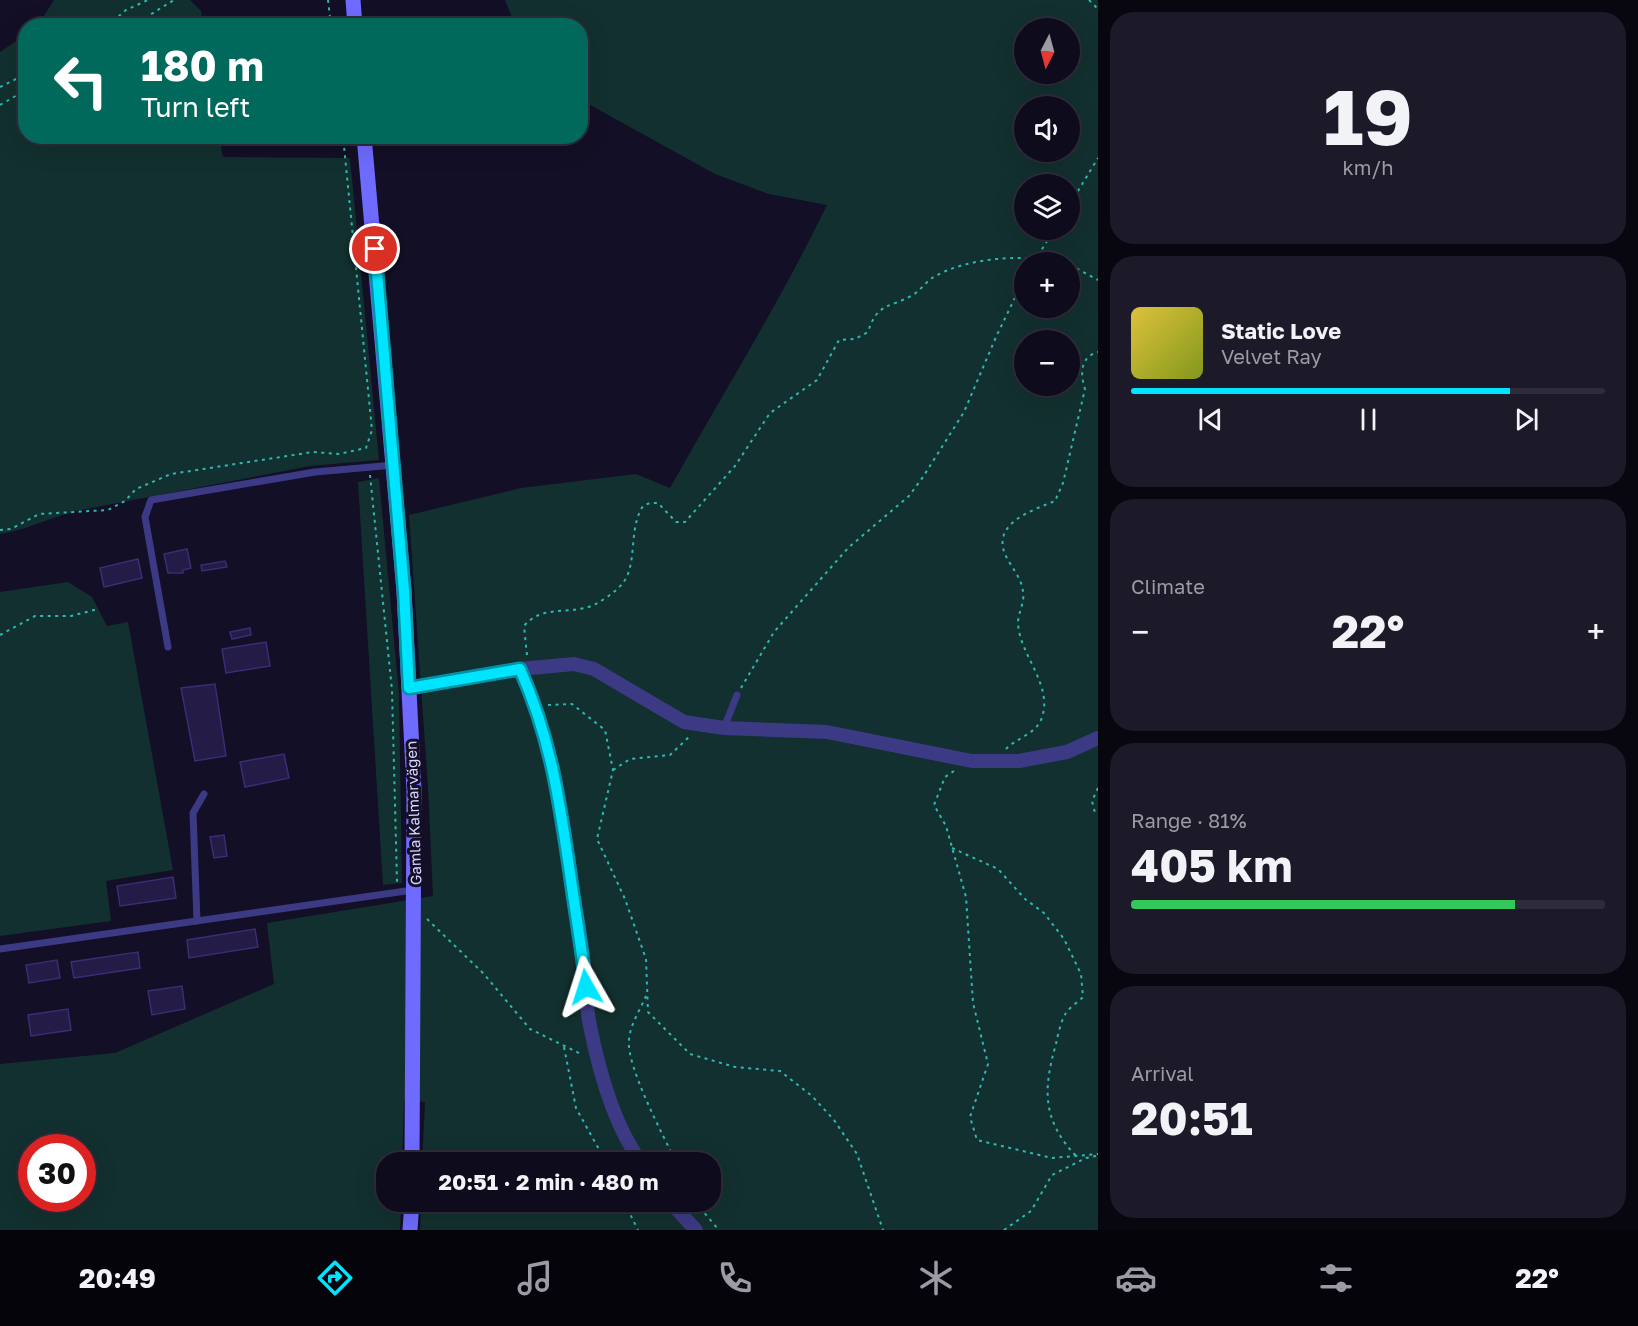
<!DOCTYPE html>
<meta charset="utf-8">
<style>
:root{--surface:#0e0b1c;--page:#1c1929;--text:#f1f3f6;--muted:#9b9ba3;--line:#2e2b3b;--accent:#00e5ff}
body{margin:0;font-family:"Golos Text",sans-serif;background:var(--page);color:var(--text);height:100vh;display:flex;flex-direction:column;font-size:22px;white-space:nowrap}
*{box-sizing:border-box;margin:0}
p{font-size:20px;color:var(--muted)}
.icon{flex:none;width:33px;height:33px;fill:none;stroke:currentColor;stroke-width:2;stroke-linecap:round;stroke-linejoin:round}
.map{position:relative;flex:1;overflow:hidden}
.details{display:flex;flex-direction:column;gap:12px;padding:12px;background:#08060f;width:540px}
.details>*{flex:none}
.top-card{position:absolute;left:18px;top:18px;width:570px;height:126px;border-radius:24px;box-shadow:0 6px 24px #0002,0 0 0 2px var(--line);background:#00695c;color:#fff;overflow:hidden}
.needle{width:39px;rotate:186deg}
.tools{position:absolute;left:1014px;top:18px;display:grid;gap:12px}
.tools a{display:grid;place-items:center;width:66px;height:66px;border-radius:50%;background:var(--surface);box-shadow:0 6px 24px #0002,0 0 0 2px var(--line);font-size:30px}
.speed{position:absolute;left:18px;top:1134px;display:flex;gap:12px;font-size:30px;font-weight:700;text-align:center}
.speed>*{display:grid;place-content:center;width:78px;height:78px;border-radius:50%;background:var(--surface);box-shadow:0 6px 24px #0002,0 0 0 2px var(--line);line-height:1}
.speed .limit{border:9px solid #d22;background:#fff;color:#111}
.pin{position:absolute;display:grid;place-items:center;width:51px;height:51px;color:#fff;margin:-26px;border:3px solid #fff;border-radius:50%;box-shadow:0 2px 6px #0007}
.me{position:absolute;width:66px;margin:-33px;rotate:354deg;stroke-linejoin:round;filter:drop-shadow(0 0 4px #0008)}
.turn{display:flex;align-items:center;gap:21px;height:126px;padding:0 24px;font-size:27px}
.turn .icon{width:78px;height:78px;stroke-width:2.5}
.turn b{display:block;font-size:42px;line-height:51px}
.big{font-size:45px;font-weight:700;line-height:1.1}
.details .widget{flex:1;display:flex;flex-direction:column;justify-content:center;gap:9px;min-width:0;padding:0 21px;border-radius:24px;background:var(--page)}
.details .dial{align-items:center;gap:0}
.dial b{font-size:78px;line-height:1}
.song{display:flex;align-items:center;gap:18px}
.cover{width:72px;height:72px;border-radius:9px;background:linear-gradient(135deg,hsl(50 70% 55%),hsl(70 70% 35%))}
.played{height:6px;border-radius:3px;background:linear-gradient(90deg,var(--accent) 80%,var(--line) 80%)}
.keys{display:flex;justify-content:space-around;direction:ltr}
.heat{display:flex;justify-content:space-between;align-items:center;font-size:33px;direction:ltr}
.charge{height:9px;border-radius:4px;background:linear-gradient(90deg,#34c759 81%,var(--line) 0)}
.trip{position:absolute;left:376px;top:1152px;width:345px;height:60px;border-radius:24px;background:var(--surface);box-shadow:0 6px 24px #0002,0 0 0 2px var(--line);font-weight:700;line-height:60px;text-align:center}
.tab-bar{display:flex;height:96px;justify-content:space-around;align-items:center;background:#06040b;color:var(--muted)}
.tab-bar .icon{width:42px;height:42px}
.tab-bar .current{color:var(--accent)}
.tab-bar b{font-size:27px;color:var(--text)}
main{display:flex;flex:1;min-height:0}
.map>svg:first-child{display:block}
.green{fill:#12302f;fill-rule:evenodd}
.building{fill:#241b47;stroke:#3b2d73;stroke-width:1.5}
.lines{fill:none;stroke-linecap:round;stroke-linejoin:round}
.path{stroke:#2fb8b0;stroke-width:2;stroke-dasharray:3 4.5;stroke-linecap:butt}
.lane{stroke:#3d3a85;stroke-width:7}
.street{stroke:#3d3a85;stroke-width:14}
.secondary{stroke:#6f6bff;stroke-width:15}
.route-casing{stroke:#0095a6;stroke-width:15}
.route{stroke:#00e5ff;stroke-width:10}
.labels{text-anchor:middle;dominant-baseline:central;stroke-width:6;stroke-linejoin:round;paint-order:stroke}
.street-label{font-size:15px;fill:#d9d4ff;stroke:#130f26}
</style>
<main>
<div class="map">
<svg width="1098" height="1230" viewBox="0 0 1098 1230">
<rect width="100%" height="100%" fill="#130f26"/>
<g class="green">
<polygon points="54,0 190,0 201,11 203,25 38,25"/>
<path d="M505,0h593v1230h-678l1,-28h290v-40h-289l3,-60 -21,-2 -2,62h-15v40h14l-1,28h-400v-166l115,-11 159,-69 -7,-61 166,-27 -5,-109 -19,-272 112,-27 115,-14 34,14c53,-95 110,-186 157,-283l-58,-11 -54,-20 -134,-74 -1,-74 -65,-1zM1024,28h46v46h-46zM1024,106h46v46h-46zM1024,184h46v46h-46zM1024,262h46v46h-46zM1024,340h46v46h-46zM32,1148h50v50h-50z"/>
<path d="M25,35l1,101 193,1 4,20 127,1 29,302 -69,6 -229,44c-29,6 -53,20 -81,24v-482z"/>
<polygon points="379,478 399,694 402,883 383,885 358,482"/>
<polygon points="68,582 92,597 107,626 128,622 173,870 106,881 111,921 0,936 0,592"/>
</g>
<g class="building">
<polygon points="187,549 191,568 183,570 183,573 168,573 164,554"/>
<polygon points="138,559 142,578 104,587 100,568"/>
<polygon points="225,561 227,567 202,571 201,565"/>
<polygon points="250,628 251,635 232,639 230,632"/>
<polygon points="266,642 270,666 226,673 222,649"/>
<polygon points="215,684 226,756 195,761 181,688"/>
<polygon points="284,754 289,778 245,787 240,762"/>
<polygon points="224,835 227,856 214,858 210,837"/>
<polygon points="173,877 176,898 120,906 117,886"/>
<polygon points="255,929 258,947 189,958 187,940"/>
<polygon points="138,952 140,968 74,978 71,962"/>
<polygon points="57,960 60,978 29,983 26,965"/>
<polygon points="182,986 185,1009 152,1015 148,991"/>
<polygon points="68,1009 71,1030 31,1036 28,1015"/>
</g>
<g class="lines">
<g class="path">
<polyline points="328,0 331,26"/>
<polyline points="1089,0 1098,9"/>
<polyline points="107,26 126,10 148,0"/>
<polyline points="132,26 174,0"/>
<polyline points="0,87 26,74"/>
<polyline points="0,105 26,90"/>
<polyline points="1070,204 1098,158"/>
<polyline points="1034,262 1054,230"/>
<polyline points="1070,265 1098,280"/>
<polyline points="370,475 392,690 397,882"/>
<polyline points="0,530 11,529 39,514 108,510 125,501 136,489 171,474 313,452 339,454 366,448 372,430 343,136"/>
<polyline points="0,635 35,616 71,616 98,609"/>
<path d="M527,655l-3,-29c16,-19 38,-13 61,-18 11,-2 31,-16 38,-25 15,-20 5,-54 20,-77l7,-3h8l18,19h9l50,-56 35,-53 47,-33 22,-40 16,-1 13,-7c9,-29 21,-24 43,-36 8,-4 14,-13 21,-18 34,-21 93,-24 130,-16"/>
<polyline points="741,688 774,632 848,548 909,496 923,477 964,412 996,337 1024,279"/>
<polyline points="548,705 572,704 605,730 613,770 597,839 625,899 646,959 648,1012 690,1054 735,1067 780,1071 812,1096 834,1120 857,1154 883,1230"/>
<path d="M1006,749c9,-10 29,-15 35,-29 14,-34 -22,-65 -23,-97 0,-10 7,-21 5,-31 -1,-14 -13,-26 -18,-38 -13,-31 28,-44 50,-53l8,-18 22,-94c-5,-15 -5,-32 13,-37"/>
<polyline points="613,770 630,759 670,755 689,737"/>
<polyline points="954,771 945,777 934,805 946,826 966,897 973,1003 988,1064 970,1117 977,1140 1052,1158 1098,1154"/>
<polyline points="1098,788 1092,801 1095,813 1098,814"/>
<path d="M952,848l46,21 27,30 19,14 20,26 17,35 2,23c-5,5 -13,10 -17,16 -5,8 -8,21 -10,31 -13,45 -14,76 20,112"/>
<polyline points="427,919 484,974 530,1029 583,1055"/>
<path d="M646,996c-6,14 -16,29 -17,44 -3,26 35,97 47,122"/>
<polyline points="564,1047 576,1108 606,1162"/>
<polyline points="624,1202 638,1230"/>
<polyline points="695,1202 719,1230"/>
<polyline points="1004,1230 1031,1211 1052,1175 1086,1158 1096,1156"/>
</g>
<g class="lane">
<polyline points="168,647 145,517 151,500 315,472 394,465"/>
<polyline points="724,728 737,695"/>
<polyline points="197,921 193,813 204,794"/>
<polyline points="0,949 413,890"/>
</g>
<g class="street">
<polyline points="520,669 574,664 594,669 684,722 724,728 827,732 972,761 1019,761 1067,752 1098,738"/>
<path d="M409,688l111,-19c31,68 40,131 50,203 3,26 9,51 12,77 3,26 3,52 8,77 9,45 24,100 51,136"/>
<polyline points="670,1202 696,1230"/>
</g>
<g class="secondary">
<polyline points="353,0 355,26"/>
<polyline points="364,136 404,591 414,790 412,1162"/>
<polyline points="410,1230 412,1202"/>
</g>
</g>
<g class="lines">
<g class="route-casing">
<path id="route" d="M375,249l29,342 5,97 111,-19c31,70 39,130 50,204 5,38 12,76 16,114"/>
</g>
<use href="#route" class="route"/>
</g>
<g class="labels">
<g class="street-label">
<text transform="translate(413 813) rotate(-92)">Gamla Kalmarvägen</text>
</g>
</g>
</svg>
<div class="tools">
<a><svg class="needle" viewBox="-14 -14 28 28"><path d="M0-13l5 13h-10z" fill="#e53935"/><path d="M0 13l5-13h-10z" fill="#9b9ba3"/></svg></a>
<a><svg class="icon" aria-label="sound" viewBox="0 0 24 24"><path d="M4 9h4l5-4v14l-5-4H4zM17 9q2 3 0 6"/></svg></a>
<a><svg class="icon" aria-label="layers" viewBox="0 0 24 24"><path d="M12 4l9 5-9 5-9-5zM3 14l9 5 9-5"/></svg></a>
<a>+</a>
<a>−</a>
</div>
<div class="speed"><div class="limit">30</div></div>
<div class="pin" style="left:375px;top:249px;background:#d93025"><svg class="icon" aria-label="arrive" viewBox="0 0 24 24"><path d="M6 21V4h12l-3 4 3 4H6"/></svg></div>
<svg class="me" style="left:586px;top:987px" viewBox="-20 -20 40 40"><path d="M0-17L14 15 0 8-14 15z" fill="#00e5ff" stroke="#fff" stroke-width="4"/></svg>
<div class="trip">20:51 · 2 min · 480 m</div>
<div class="top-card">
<div class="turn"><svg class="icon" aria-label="left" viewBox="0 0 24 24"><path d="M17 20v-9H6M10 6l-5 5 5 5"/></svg><div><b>180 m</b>Turn left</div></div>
</div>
</div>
<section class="details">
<div class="widget dial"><b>19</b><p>km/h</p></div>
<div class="widget">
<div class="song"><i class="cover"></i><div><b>Static Love</b><p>Velvet Ray</p></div></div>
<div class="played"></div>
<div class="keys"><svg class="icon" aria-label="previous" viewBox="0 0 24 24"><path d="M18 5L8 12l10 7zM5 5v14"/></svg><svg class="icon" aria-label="pause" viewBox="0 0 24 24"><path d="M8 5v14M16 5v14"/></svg><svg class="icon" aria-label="next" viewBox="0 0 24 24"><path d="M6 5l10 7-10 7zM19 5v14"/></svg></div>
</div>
<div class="widget"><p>Climate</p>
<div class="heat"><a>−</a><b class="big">22°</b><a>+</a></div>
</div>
<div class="widget"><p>Range · 81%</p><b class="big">405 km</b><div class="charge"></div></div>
<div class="widget"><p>Arrival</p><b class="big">20:51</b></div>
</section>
</main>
<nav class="tab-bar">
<b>20:49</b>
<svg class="icon current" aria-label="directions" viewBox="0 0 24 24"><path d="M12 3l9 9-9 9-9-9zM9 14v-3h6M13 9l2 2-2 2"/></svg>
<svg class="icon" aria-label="music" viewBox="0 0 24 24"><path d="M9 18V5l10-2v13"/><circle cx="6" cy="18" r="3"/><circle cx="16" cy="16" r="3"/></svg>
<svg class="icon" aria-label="phone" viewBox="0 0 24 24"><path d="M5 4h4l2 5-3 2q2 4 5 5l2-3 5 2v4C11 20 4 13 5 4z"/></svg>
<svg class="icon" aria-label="climate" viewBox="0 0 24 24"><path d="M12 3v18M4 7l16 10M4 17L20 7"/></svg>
<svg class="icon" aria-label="car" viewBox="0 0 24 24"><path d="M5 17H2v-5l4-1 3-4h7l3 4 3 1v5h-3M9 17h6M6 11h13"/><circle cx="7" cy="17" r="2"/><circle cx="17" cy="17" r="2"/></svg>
<svg class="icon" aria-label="filters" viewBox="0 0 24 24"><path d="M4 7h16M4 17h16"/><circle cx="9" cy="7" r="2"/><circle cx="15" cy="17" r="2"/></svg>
<b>22°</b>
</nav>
